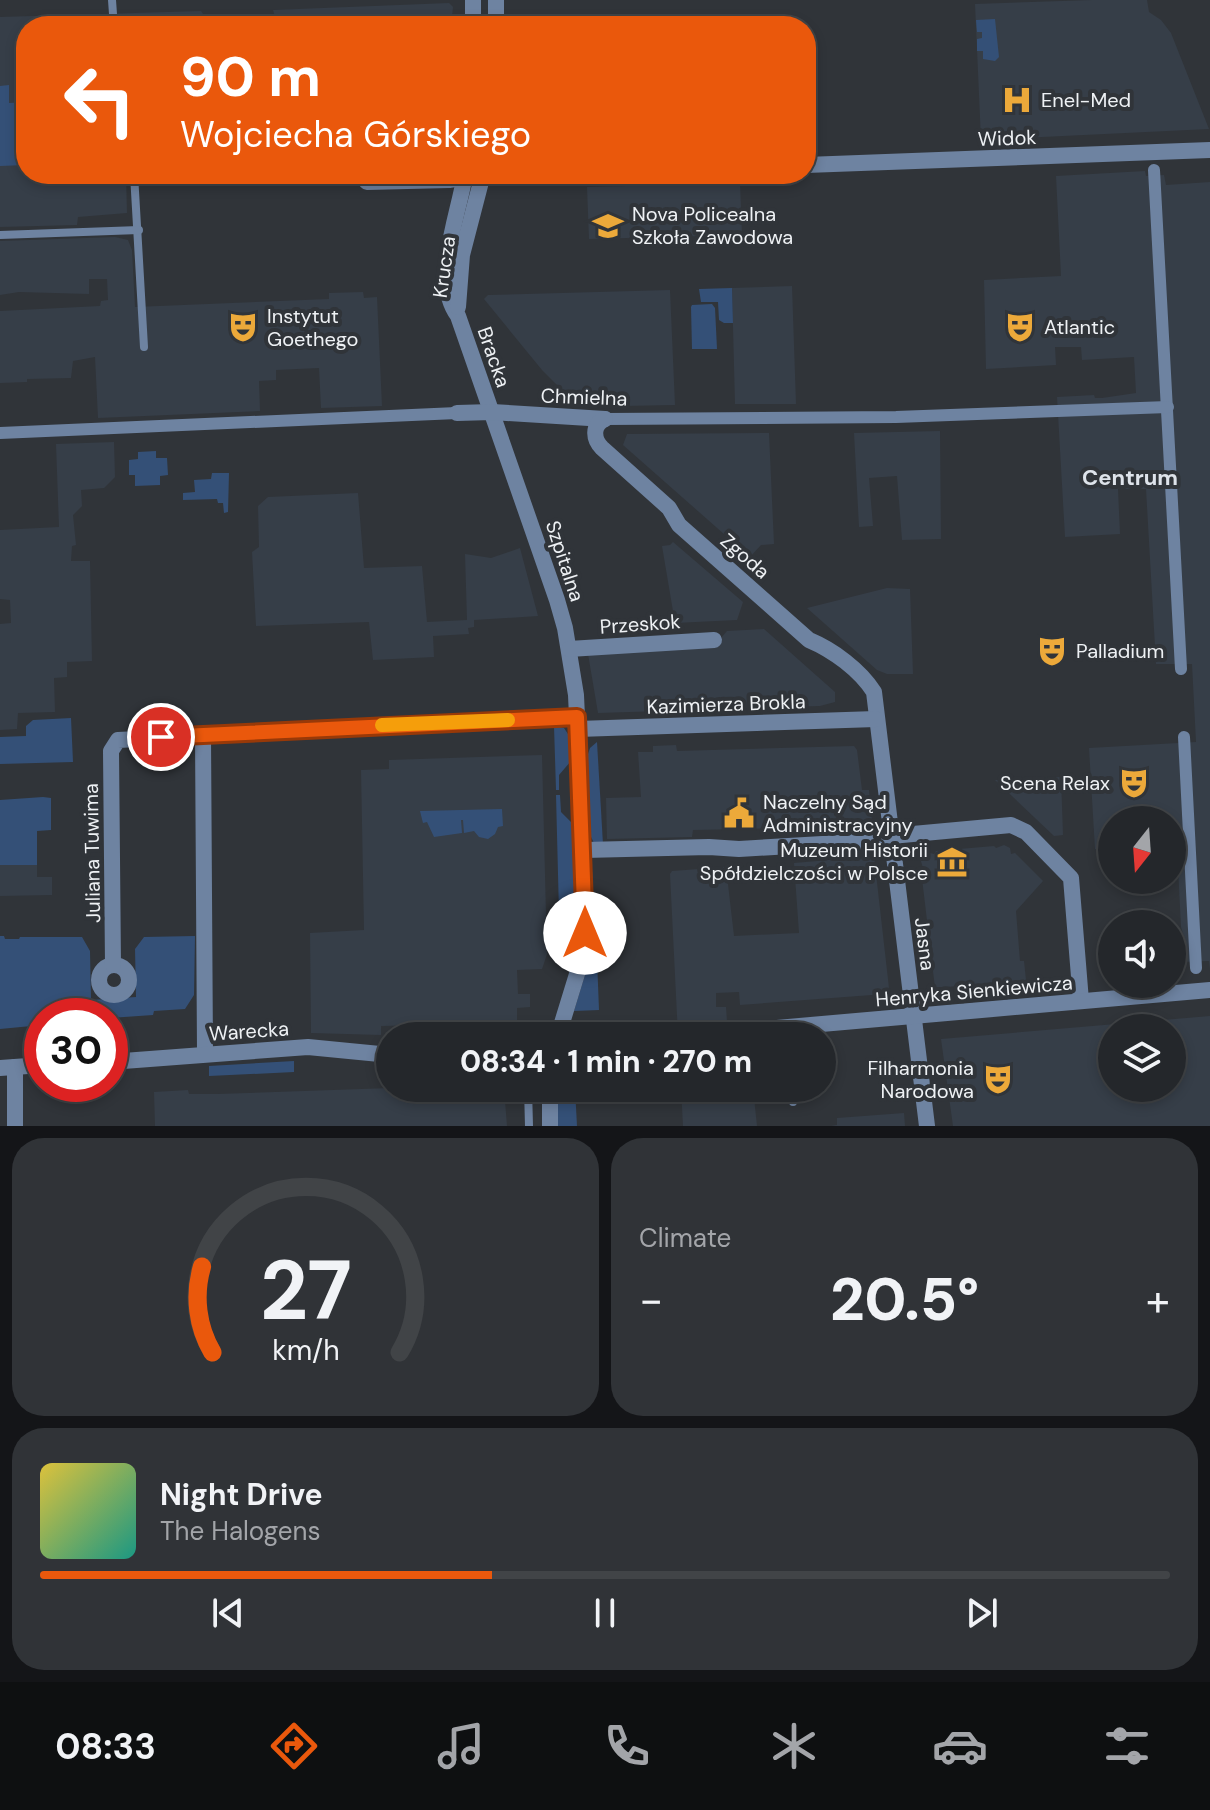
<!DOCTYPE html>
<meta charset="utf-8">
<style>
:root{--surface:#24272b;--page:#303337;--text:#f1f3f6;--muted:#a3a5a9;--line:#414447;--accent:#ea580c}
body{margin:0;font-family:"DM Sans",sans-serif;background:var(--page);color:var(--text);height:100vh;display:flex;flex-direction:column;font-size:30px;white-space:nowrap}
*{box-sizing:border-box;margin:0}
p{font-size:26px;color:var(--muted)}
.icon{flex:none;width:44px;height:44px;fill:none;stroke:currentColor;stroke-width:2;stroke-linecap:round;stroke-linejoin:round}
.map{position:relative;height:1126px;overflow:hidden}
.drawer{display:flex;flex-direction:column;gap:12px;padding:12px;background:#141518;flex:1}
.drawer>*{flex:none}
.top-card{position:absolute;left:16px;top:16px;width:800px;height:168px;border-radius:32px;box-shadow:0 4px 12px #0003,0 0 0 2px var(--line);background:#ea580c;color:#fff;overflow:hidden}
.needle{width:52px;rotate:197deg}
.fabs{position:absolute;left:1098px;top:806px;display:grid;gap:16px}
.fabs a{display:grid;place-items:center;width:88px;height:88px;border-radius:50%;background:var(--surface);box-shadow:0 4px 12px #0003,0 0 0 2px var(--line);font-size:40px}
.speed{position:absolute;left:24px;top:998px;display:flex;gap:16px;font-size:40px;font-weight:700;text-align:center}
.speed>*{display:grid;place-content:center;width:104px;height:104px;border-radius:50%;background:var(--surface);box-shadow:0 4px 12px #0003,0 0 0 2px var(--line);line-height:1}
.speed .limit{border:12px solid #d22;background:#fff;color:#111}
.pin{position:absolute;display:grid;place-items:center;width:68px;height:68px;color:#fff;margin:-34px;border:4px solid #fff;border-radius:50%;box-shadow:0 2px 8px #0007}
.me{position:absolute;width:88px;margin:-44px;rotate:0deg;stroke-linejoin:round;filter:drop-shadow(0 0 6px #0008)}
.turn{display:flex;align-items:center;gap:28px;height:168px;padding:0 32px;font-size:36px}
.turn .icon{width:104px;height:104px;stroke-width:2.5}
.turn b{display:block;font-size:56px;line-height:68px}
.big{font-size:60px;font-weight:800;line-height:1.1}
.drawer .widget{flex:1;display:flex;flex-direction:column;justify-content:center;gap:12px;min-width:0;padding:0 28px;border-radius:32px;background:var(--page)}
.drawer .dial{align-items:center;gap:0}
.dial svg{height:208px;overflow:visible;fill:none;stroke:var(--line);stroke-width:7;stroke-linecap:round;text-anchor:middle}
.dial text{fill:var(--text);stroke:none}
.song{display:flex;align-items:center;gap:24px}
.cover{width:96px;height:96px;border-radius:12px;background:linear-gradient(135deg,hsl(50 70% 55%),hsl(170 70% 35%))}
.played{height:8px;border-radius:4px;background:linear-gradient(90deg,var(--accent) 40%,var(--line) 40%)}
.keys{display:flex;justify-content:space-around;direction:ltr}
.heat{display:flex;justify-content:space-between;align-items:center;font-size:44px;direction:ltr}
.drawer .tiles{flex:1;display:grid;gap:12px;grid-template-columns:1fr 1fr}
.widget:last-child{grid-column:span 2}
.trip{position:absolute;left:376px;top:1022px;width:460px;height:80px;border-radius:40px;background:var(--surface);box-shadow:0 4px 12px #0003,0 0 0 2px var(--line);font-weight:800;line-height:80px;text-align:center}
.menu{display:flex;height:128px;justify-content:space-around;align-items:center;background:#0e1011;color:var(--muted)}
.menu .icon{width:56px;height:56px}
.menu .current{color:var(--accent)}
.menu b{font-size:36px;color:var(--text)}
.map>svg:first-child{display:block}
.built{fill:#363e48;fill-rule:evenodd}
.green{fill:#345077}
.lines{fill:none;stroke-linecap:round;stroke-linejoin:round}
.service{stroke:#6e83a1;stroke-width:8}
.pedestrian{stroke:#6e83a1;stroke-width:12}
.minor{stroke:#6e83a1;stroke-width:16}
.route-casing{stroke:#983908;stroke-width:20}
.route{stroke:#ea580c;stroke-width:14}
.slow{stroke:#f59e0b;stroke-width:14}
.labels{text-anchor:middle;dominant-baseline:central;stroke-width:8;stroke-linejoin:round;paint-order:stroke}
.poi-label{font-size:20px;fill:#eef1f4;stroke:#303439;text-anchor:start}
.street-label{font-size:20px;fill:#eef1f4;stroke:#303439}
.neighbourhood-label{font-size:22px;font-weight:bold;fill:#dee3ea;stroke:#303439}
</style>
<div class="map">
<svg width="1210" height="1126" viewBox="0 0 1210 1126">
<rect width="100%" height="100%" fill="#303439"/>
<g class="built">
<polygon points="1092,0 1147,0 1149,12 1161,20 1171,33 1209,129 981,140 975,4"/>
<polygon points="449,3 453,7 451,26 278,26 273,10"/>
<polygon points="201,11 211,26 26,26 26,174 126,174 127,213 78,217 77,225 0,227 0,17"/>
<polygon points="1145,171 1146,176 1164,175 1166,185 1210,182 1210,969 1209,961 1181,962 1180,941 1185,940 1181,927 1177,848 1172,848 1172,820 1112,820 1112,851 1095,849 1089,748 1196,742 1192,664 1156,664 1146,489 1118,489 1120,534 1065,537 1057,397 1094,395 1095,398 1102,398 1136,393 1134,357 1082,360 1081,347 1055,347 1056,365 986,369 984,280 1061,276 1056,176"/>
<polygon points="740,183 742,235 589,239 587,187"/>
<polygon points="115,237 128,240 132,250 135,307 329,299 329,293 363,292 364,298 377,297 382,406 321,408 319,368 276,370 276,380 259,381 260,411 98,418 95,357 73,361 71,378 27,379 27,382 0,383 0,311 100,306 101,301 108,300 107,279 89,279 89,294 19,292 0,295 0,241"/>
<polygon points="792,286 796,404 735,404 732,288"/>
<polygon points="670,290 675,405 622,406 621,401 615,401 615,405 575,403 542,370 484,299 488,295"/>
<polygon points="940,431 941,539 902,540 897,476 869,478 873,526 859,527 854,433"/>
<polygon points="769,433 774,544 761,545 750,557 623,445 627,434"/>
<polygon points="114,442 115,477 104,488 81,490 82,506 73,515 76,545 72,546 71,561 90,561 92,661 67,662 67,677 54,678 55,712 18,713 17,729 0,730 0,624 11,623 10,600 0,599 0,530 59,527 56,444"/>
<polygon points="358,493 364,568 422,566 427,622 467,620 465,554 491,558 520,548 538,616 474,620 474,627 468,628 469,634 433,636 434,657 373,660 369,622 256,626 252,552 259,547 258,506 268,497"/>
<polygon points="673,542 743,602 737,620 675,623 662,546 670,545"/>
<polygon points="887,588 910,589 913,674 887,674 877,670 807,608"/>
<polygon points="764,629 835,692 835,702 820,706 598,713 588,654 713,647 727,631"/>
<polygon points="676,745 677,751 854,746 857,750 862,790 869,790 873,831 788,834 788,828 693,830 692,837 607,839 606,798 641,797 638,752 653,752 653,746"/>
<polygon points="542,755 547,954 542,969 517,970 518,994 530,994 530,1007 517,1008 517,1023 381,1026 381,1035 311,1033 310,933 364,930 361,770 389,769 389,760"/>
<polygon points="1061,777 1063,835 1054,836 995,780"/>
<polygon points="1004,845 1010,848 1011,854 1015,853 1043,881 1016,911 1020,961 1024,961 1026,980 935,988 921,870 923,868 920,858 926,852 934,854 936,851 994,846 996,848"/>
<polygon points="874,856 889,988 885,994 740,1005 739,992 716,993 716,1007 726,1007 728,1036 678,1036 670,874 672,871 726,867 734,936 799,933 794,863"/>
<polygon points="0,865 37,865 37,877 52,877 52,895 0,896 0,936"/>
<path d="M1210,1016v110h-257l-12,-87zM1112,1028h60v60h-60z"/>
<polygon points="390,1088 504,1088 507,1126 155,1126 154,1092 188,1090 189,1094 218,1094"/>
<polygon points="681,1088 753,1088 757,1126 683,1126"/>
<polygon points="904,1113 905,1126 831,1126 837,1125 837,1118"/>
</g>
<g class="green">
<polygon points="995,19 999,57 995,61 983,59 983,51 977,51 977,39 982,38 982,32 977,32 976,20"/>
<polygon points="9,85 9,103 26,102 26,165 0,166 0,86"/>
<polygon points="732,288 733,323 724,323 719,320 718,302 701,302 699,289"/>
<polygon points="712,304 715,308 717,349 692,349 691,307 692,305"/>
<polygon points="156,451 156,458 167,458 168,475 160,476 160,485 135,486 135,475 129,475 129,460 138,459 138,452"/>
<polygon points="212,473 229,473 228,512 224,513 223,503 218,503 217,499 183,500 183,493 195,492 194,480 211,479"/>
<polygon points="71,718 73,762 0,764 0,737 26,736 26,726 33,720"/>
<polygon points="554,726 564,728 570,737 571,761 559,775 559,790 556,790"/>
<polygon points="597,742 603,844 594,843 591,837 587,757 590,748"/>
<polygon points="556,795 560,795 561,812 574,825 576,924 574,942 570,949 560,953"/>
<polygon points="43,797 51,798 51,830 37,831 37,865 0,865 0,800"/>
<polygon points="502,809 503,826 498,827 495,834 488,839 479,837 474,831 464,833 463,820 461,820 462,833 434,837 427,822 423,823 420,811"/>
<polygon points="592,933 596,933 599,1010 574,1011 585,975"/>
<polygon points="0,936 4,936 5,939 19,939 20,937 82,937 90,951 91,1000 136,997 135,949 144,937 195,936 194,995 185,1009 154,1011 153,1015 110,1018 110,1016 42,1016 42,1025 0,1029"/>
<polygon points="294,1061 294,1072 209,1076 209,1066"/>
<polygon points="558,1088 575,1088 577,1126 557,1126"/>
</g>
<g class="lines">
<g class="service">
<polyline points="112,0 113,14"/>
<polyline points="134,174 144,347"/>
<polyline points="0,235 139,230"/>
<polyline points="528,1088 529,1126"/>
<polyline points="792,1088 793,1102"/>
</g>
<g class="pedestrian">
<polyline points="1154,170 1181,669"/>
<polyline points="605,419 896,417 1168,407"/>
<polyline points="0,433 457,413"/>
<polyline points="1184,737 1196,968"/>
</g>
<g class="minor">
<polyline points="473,0 473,26"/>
<polyline points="496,0 496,26"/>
<polyline points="806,165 1210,150"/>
<polyline points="360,174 367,182 449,180 472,176"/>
<path d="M465,174c-6,41 -34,106 -7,142l99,284 8,28 11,67 10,221 -5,45 -23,75"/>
<polyline points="458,307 462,255 483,174"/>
<polyline points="457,413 492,412 605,419"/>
<path d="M605,419c-13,6 -12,20 -3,29l67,60 10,17 130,115c24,10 51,30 65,52l53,434"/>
<polyline points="569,649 714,640"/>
<polyline points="578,729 876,719"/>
<polyline points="203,735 205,1053"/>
<polyline points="891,836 1011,825 1026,832 1071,878 1081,1001"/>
<polyline points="584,850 709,847 739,849 891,840"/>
<circle cx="114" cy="980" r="15"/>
<polyline points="113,965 111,751 118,740 577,717"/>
<polyline points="742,1031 1210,990"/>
<polyline points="110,1062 308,1047 390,1055"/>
<polyline points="0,1068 42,1065"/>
<polyline points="550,1088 550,1126"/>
<polyline points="15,1126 15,1067"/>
</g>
</g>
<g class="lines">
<g class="route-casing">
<polyline id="route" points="161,737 577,717 585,933"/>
</g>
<use href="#route" class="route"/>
<polyline class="slow" points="382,725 508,720"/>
</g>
<defs>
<g id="hospital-bare" transform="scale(2.4)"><path d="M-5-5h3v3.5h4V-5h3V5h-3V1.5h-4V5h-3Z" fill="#eca93a" stroke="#303439" stroke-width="2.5" paint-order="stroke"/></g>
<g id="university-bare" transform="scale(2.4)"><path d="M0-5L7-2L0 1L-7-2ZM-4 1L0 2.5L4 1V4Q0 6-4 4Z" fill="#eca93a" stroke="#303439" stroke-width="2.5" paint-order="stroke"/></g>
<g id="theatre-bare" transform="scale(2.4)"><path d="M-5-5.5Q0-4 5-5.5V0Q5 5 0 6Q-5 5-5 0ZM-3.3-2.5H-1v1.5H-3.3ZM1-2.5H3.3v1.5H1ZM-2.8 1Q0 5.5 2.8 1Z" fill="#eca93a" stroke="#303439" stroke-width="2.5" paint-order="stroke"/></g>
<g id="civic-bare" transform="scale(2.4)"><path d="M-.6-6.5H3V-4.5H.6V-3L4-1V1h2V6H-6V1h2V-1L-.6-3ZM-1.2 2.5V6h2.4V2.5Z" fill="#eca93a" stroke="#303439" stroke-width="2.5" paint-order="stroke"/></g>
<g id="museum-bare" transform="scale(2.4)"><path d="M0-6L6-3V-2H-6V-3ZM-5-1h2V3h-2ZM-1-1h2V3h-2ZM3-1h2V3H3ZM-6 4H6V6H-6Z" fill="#eca93a" stroke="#303439" stroke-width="2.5" paint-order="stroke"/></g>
</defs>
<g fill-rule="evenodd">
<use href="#hospital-bare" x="1017" y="100"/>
<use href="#university-bare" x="608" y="226"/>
<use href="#theatre-bare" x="243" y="327"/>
<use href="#theatre-bare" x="1020" y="327"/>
<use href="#theatre-bare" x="1052" y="651"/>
<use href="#theatre-bare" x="1134" y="783"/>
<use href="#civic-bare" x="739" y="813"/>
<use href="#museum-bare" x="952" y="862"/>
<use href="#theatre-bare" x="998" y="1079"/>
</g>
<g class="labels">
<g class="poi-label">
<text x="1041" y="100">Enel-Med</text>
<text x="632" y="214">Nova Policealna<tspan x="632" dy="23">Szkoła Zawodowa</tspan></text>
<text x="267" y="316">Instytut<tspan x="267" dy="23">Goethego</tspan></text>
<text x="1044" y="327">Atlantic</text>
<text x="1076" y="651">Palladium</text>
<text x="1110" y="783" text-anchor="end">Scena Relax</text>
<text x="763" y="802">Naczelny Sąd<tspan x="763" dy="23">Administracyjny</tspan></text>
<text x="928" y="850" text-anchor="end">Muzeum Historii<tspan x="928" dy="23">Spółdzielczości w Polsce</tspan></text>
<text x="974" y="1068" text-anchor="end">Filharmonia<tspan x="974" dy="23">Narodowa</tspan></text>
</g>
<g class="street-label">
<text transform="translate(1007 138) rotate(-2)">Widok</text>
<text transform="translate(444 267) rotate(-82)">Krucza</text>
<text transform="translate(494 357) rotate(71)">Bracka</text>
<text transform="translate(584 397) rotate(2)">Chmielna</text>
<text transform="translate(745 556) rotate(41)">Zgoda</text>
<text transform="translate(565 561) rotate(72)">Szpitalna</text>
<text transform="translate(640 624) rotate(-4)">Przeskok</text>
<text transform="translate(726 704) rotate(-2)">Kazimierza Brokla</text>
<text transform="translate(92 853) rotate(-91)">Juliana Tuwima</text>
<text transform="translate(925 944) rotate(83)">Jasna</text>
<text transform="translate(974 991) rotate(-5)">Henryka Sienkiewicza</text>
<text transform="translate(249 1031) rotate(-4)">Warecka</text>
</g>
<g class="neighbourhood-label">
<text x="1130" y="477">Centrum</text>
</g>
</g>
</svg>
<div class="fabs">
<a><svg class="needle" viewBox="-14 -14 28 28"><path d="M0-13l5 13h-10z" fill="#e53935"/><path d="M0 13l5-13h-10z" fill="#a3a5a9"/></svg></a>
<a><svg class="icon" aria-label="sound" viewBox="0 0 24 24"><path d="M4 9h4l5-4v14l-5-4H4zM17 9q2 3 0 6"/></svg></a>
<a><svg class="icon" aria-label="layers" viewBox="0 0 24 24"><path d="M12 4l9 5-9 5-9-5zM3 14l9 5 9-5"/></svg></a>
</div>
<div class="speed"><div class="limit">30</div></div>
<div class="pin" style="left:161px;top:737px;background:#d93025"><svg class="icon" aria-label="arrive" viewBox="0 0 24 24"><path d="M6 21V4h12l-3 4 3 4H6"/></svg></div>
<svg class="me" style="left:585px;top:933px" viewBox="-20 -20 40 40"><circle r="19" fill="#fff"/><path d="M0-13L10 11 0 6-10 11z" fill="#ea580c"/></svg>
<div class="trip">08:34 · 1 min · 270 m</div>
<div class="top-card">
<div class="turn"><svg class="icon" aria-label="left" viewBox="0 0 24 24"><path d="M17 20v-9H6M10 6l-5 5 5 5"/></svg><div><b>90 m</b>Wojciecha Górskiego</div></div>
</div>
</div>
<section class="drawer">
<div class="tiles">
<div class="widget dial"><svg viewBox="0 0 100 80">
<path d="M14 69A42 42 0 1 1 86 69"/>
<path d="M14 69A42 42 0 0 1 10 36" stroke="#ea580c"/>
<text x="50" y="56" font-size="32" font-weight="700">27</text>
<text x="50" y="72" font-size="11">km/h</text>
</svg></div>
<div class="widget"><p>Climate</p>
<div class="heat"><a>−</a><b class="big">20.5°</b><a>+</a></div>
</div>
<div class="widget">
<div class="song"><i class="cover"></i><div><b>Night Drive</b><p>The Halogens</p></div></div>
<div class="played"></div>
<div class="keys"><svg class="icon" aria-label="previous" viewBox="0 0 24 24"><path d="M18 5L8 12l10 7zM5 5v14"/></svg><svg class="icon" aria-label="pause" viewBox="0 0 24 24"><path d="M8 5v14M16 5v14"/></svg><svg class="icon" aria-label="next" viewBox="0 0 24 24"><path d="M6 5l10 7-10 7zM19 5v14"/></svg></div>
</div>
</div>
</section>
<nav class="menu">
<b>08:33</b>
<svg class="icon current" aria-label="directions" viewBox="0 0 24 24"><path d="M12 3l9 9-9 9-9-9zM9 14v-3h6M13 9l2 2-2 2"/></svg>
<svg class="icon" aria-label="music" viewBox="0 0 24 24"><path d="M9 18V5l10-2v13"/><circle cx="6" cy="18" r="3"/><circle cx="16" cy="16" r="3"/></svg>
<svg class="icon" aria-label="phone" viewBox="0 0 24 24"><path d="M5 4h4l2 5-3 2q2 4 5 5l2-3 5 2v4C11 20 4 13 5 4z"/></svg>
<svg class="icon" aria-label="climate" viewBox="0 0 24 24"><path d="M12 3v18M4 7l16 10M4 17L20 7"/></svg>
<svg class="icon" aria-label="car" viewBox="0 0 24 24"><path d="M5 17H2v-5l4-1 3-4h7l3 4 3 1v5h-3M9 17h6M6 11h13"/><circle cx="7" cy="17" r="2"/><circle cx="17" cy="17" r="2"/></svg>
<svg class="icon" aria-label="filters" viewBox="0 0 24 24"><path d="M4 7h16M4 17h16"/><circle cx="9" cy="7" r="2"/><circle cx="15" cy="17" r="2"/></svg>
</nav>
